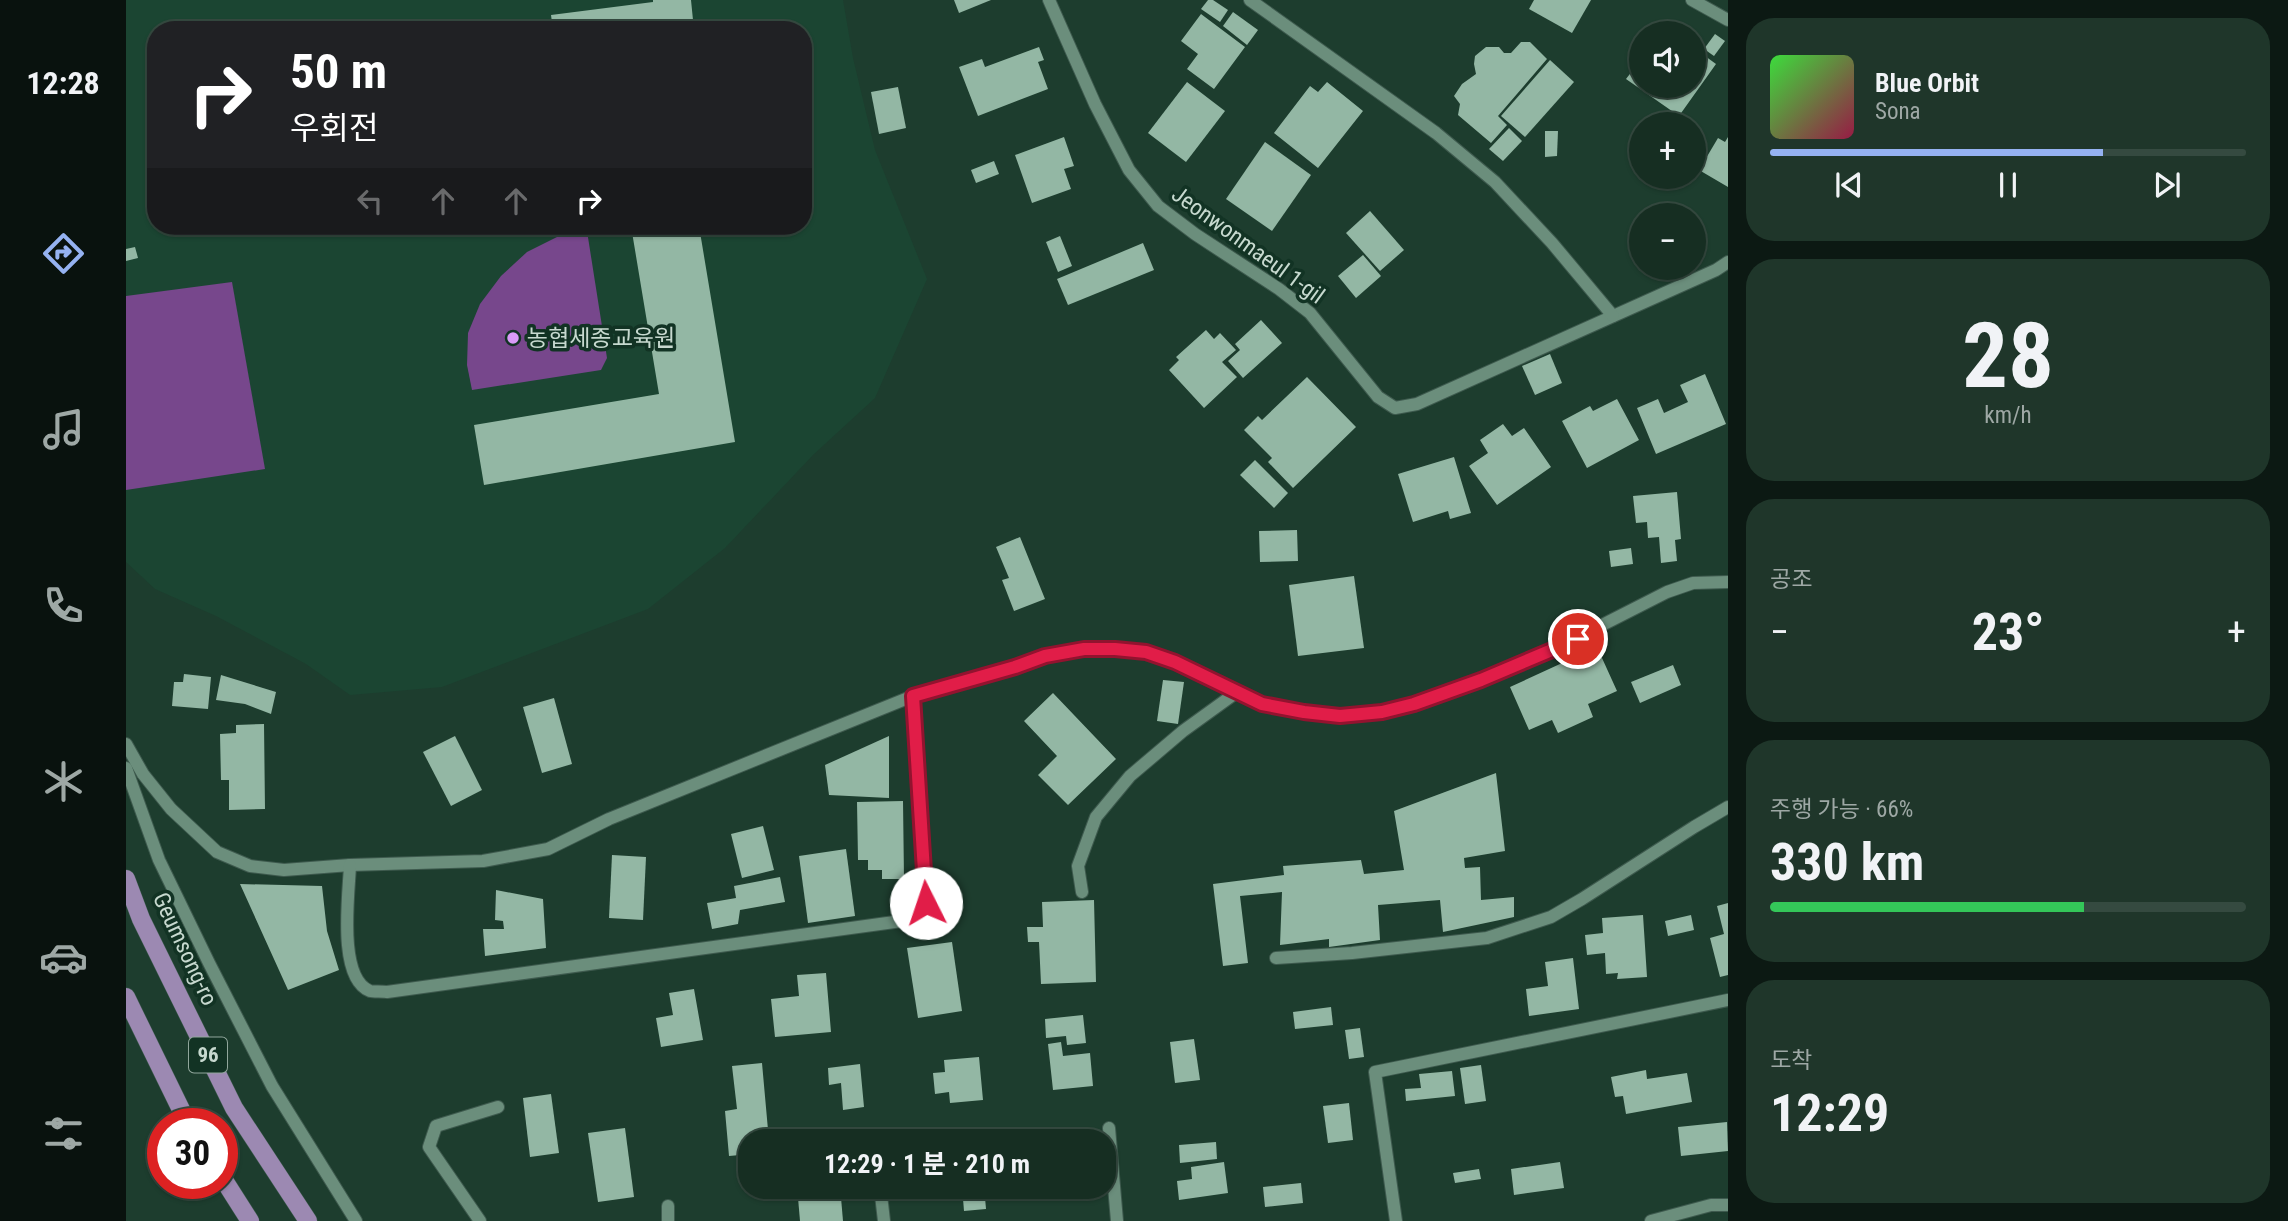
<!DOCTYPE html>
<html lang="ko">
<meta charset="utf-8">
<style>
:root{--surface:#162e22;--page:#1f362a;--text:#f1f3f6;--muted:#9ea8a5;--line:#354a40;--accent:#95b2f1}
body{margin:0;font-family:"Roboto Condensed","Noto Sans KR",sans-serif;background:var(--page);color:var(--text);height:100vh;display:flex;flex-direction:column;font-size:26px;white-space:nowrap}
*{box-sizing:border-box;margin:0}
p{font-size:23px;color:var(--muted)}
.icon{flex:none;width:38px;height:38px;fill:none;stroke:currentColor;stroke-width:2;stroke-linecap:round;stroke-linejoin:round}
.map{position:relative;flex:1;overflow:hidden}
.details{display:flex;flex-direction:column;gap:18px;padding:18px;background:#0c1913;width:560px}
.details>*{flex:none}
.hud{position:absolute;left:21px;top:21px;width:665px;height:214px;border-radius:28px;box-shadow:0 2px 5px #0004,0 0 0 2px var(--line);background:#202124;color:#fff;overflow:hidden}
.buttons{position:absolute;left:1503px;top:21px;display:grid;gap:14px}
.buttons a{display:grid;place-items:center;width:77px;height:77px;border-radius:50%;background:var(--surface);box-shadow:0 2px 5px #0004,0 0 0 2px var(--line);font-size:35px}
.speed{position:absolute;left:21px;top:1108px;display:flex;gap:14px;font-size:35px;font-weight:700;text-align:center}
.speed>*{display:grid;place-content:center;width:91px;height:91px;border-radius:50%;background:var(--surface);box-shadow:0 2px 5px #0004,0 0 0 2px var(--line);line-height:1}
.speed .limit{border:10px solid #d22;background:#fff;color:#111}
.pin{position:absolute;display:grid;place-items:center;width:60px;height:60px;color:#fff;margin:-30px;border:4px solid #fff;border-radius:50%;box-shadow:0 2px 7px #0007}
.me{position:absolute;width:77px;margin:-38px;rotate:356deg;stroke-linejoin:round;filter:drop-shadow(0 0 5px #0008)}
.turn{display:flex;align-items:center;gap:24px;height:147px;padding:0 28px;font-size:32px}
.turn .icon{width:91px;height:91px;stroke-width:2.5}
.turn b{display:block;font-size:49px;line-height:60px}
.lanes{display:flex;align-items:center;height:66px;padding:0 28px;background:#0003;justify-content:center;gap:35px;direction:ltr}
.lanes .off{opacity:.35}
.big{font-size:52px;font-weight:700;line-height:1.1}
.details .tile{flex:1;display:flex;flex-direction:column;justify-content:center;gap:10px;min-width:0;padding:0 24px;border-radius:28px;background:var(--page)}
.details .dial{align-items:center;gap:0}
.dial b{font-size:91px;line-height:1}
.song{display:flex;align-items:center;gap:21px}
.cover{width:84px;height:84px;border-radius:10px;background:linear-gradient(135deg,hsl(120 70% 55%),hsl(340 70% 35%))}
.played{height:7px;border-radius:4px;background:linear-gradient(90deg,var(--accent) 70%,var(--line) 70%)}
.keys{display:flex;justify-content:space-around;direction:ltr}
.heat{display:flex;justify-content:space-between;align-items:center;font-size:38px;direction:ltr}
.charge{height:10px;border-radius:5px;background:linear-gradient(90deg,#34c759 66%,var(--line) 0)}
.trip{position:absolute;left:612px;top:1129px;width:378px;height:70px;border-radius:28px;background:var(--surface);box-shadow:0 2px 5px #0004,0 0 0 2px var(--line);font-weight:700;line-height:70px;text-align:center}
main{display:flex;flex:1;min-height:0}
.tab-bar{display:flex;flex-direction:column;width:126px;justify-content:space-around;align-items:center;background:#09120e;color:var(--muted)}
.tab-bar .icon{width:49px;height:49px}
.tab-bar .on{color:var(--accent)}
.tab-bar b{font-size:32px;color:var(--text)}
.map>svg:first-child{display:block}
.built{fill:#1b4532;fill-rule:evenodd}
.green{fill:#77478c}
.building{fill:#93b7a4}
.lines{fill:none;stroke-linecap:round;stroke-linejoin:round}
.minor-casing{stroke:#3e5a4e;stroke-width:14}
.major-casing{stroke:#3e5a4e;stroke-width:19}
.minor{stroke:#6b8e7c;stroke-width:12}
.major{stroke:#9c89b2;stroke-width:18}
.route-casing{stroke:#92132f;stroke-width:18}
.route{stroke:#e11d48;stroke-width:12}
.poi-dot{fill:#d99af7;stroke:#123324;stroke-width:2.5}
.labels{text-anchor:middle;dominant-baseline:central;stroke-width:7;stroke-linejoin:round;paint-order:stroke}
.shield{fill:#123324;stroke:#91a79c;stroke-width:2}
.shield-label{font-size:21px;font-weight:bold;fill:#c7d9cf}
.street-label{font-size:23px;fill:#c7d9cf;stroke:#123324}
.poi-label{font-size:23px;fill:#c7d9cf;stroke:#123324;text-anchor:start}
</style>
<main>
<nav class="tab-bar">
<b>12:28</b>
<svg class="icon on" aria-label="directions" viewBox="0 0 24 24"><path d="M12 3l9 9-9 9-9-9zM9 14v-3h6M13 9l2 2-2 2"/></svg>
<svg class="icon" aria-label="music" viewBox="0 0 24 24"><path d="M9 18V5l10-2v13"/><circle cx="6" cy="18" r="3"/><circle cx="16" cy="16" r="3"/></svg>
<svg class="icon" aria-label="phone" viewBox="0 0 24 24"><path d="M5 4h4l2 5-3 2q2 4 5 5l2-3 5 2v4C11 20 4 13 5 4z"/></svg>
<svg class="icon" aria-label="climate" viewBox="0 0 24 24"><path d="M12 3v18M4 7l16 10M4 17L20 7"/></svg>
<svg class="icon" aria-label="car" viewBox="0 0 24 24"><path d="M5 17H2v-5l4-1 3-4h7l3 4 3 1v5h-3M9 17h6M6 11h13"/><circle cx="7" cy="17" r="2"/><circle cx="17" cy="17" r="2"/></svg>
<svg class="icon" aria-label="filters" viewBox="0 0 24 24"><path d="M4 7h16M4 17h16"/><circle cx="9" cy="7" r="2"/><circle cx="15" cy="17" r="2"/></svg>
</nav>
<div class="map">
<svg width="1602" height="1221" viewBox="0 0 1602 1221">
<rect width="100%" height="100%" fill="#1d3d2e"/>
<path class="built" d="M0,0h717l10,58 22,92 52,129 -52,119 -62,57 -88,93 -77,61 -206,78 -92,8 -44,-31 -90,-48 -61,-27 -29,-27zM30,30h647v196h-647z"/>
<g class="green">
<polygon points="461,231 481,358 475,370 346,390 341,365 342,333 354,304 375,276 401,252 439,233"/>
<polygon points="106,282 139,469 0,490 0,296"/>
</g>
<g class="building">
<polygon points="527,0 565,0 568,30 427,30 425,15 527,2"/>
<polygon points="828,0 865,0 833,13"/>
<polygon points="1082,0 1087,0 1102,10 1094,22 1075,9"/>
<polygon points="1408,0 1465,0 1446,33 1403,9"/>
<polygon points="1107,12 1132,30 1121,45 1097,26"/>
<polygon points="1075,14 1119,47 1088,89 1061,69 1072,54 1055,41"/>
<polygon points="1589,34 1599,41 1588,56 1578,49"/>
<polygon points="1395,42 1404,42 1421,59 1372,116 1381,125 1365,143 1332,115 1334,104 1328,96 1336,84 1350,74 1348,64 1349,56 1360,47 1373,47 1378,53 1385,53"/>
<polygon points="913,47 918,60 912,62 922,89 852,116 833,67 856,59 859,67"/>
<polygon points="1568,48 1590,64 1553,116 1500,79 1516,58 1516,86 1568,86"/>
<polygon points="1424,60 1448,82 1399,137 1375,116"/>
<polygon points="1061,82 1099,111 1060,162 1022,133"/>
<polygon points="1201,82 1237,111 1192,168 1148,133 1184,86 1192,92"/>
<polygon points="772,87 780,128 753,134 745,92"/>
<polygon points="1383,128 1396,141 1377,161 1363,149"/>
<polygon points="1419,131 1432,131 1431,156 1419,157"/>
<polygon points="938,137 948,166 938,169 945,189 906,203 889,155"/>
<polygon points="1602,137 1602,187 1573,170 1592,138 1599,142"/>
<polygon points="1139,142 1185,175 1146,231 1100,199"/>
<polygon points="868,161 873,174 850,183 845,170"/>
<polygon points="1244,211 1278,250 1254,271 1220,233"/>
<polygon points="505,226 573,226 609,442 358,485 348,425 533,394"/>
<polygon points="934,236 946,266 932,272 920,242"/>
<polygon points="1017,243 1028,270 942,305 931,279"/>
<polygon points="9,247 12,258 0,261 0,249"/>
<polygon points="1237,255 1255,276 1230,298 1212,276"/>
<polygon points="1135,320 1156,343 1117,378 1102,361 1114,350 1109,344"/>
<polygon points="1080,330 1088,339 1094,333 1110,350 1096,362 1111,377 1078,408 1043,370 1053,360 1050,357"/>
<polygon points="1424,354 1436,383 1409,395 1396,366"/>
<polygon points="1579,374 1600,424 1530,454 1511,408 1532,399 1538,413 1562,402 1554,385"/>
<polygon points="1181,377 1230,427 1167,488 1142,462 1146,458 1118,430 1132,416 1136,420"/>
<polygon points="1491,399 1513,440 1461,468 1436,421 1464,406 1467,411"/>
<polygon points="1377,424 1386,436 1398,428 1425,467 1371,505 1343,466 1362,453 1354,440"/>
<polygon points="1328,457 1345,513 1324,519 1322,511 1287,522 1272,474"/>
<polygon points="1129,460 1162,493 1148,508 1114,475"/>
<polygon points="1551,492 1555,539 1549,540 1551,561 1535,563 1533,537 1522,538 1521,522 1510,523 1507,496"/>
<polygon points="1171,530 1172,561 1134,562 1133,531"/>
<polygon points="894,537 919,599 888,611 876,580 883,578 870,547"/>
<polygon points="1505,548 1507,564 1485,567 1483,551"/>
<polygon points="1228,576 1238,648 1172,656 1163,585"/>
<polygon points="1471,647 1491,691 1462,704 1467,717 1432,733 1426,720 1403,730 1384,687"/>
<polygon points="1547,665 1555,685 1514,703 1505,682"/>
<polygon points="58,674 85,677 82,709 46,706 48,682 57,682"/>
<polygon points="95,675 150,692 145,714 119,704 90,700"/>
<polygon points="1037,680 1058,682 1052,724 1031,721"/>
<polygon points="927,693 990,759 942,805 912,775 931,756 898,721"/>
<polygon points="428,698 446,764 416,773 397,707"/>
<polygon points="138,724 139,809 103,810 103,780 95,780 94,734 110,733 110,725"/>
<polygon points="329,736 356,790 325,806 297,752"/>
<polygon points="763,736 763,798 703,795 699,765"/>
<polygon points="1370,773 1379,851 1338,858 1339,868 1354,867 1355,900 1388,897 1388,917 1317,932 1314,900 1252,905 1254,940 1203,947 1203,939 1154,945 1156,892 1114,896 1122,963 1097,966 1087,884 1158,875 1157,866 1235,860 1238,874 1278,870 1268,811"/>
<polygon points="777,801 778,879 756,879 756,870 742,870 742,860 732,860 731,802"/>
<polygon points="637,826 648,870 616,878 605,834"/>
<polygon points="720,849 729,916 682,923 673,856"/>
<polygon points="486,855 520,857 517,920 483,918"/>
<polygon points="654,877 659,902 614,910 612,924 586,929 581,903 610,898 608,886"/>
<polygon points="114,884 196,886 201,931 213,970 162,990"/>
<polygon points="370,890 417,899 420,948 359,956 357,929 378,929 377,921 369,920"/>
<polygon points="968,900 970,982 915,984 913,942 902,942 901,927 917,927 916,902"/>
<polygon points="1602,903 1602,975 1594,977 1584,938 1598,934 1591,906"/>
<polygon points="1517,915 1521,977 1491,979 1492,973 1480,974 1479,953 1461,955 1459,935 1477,933 1476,918"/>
<polygon points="1565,915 1568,930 1542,936 1539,921"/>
<polygon points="826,942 836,1011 792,1018 781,948"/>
<polygon points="1447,958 1453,1009 1403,1016 1400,989 1422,986 1419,962"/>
<polygon points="700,973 705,1032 649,1037 645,999 673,996 671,975"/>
<polygon points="568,989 577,1040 535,1047 530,1018 547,1015 543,993"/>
<polygon points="1205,1007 1207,1025 1169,1029 1167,1012"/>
<polygon points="957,1015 960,1043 941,1045 940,1036 920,1038 919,1019"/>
<polygon points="1234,1028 1238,1057 1223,1059 1219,1030"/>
<polygon points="1068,1039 1074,1080 1049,1083 1044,1042"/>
<polygon points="935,1042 937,1056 964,1053 967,1086 927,1090 922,1044"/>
<polygon points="853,1057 857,1100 824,1103 823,1092 809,1094 807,1073 819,1072 818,1060"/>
<polygon points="636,1063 643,1141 625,1141 625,1154 603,1156 599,1111 611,1109 606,1066"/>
<polygon points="734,1064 738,1107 717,1110 715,1083 703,1085 702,1068"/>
<polygon points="1355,1065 1360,1101 1339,1104 1334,1068"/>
<polygon points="1520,1070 1521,1079 1561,1073 1566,1102 1500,1114 1497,1096 1489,1097 1485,1077"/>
<polygon points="1326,1071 1329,1096 1280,1101 1279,1089 1295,1088 1293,1074"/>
<polygon points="425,1094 433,1153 404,1157 397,1098"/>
<polygon points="1223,1103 1227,1140 1202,1143 1197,1106"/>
<polygon points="1601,1122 1602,1151 1555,1156 1552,1127"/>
<polygon points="499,1128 508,1197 472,1202 462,1133"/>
<polygon points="1090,1142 1091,1159 1054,1163 1053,1145"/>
<polygon points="1098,1162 1102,1193 1053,1200 1051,1181 1066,1179 1065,1167"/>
<polygon points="1434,1162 1438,1188 1388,1195 1385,1169"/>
<polygon points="1353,1169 1355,1179 1329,1183 1327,1173"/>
<polygon points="1175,1183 1177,1203 1139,1207 1137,1187"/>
<polygon points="671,1186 714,1186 717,1221 674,1221"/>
<polygon points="836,1186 858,1186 860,1209 838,1211"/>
</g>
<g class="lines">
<g class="minor-casing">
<g id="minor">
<polyline points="923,0 969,104 1003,170 1032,206 1069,234 1153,289 1184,313 1252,397 1269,408 1291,404 1590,270 1602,262"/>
<polyline points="1124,0 1310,133 1369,182 1426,243 1487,316"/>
<polyline points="1566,0 1602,20"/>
<polyline points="0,744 17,774 45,809 91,852 124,866 158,870 224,865 357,861 422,849 483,819 787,696 889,667 919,656 958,649 990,649 1020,652 1049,662 1136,704 1178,712 1214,716 1256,712 1288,704 1355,680 1429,649 1541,592 1567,583 1602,582"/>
<polyline points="0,768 33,860 83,963 146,1086 230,1221"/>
<path d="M224,865c-1,28 -13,113 20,126 4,1 12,0 17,1l522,-72 11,-6 6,-11 -13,-207"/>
<polyline points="956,892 952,866 970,817 1004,776 1057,731 1111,692"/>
<polyline points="1150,958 1226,953 1361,938 1425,917 1456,899 1568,827 1602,807"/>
<polyline points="983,1128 991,1221"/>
<polyline points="754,1186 758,1221"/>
<polyline points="354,1221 303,1147 310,1126 372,1107"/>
<polyline points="542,1221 542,1206"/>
<polyline points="1270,1221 1249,1072 1602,1000"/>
<polyline points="1525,1221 1585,1205 1602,1205"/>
</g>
</g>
<g class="major-casing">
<g id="major">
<polyline points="0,879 15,919 108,1108 182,1221"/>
<polyline points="0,997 62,1124"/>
<polyline points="96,1177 124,1221"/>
</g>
</g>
<use href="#minor" class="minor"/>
<use href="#major" class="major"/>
</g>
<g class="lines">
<g class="route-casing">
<polyline id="route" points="800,903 787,696 889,667 919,656 958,649 989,649 1020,652 1049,662 1136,704 1178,712 1214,716 1256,712 1288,704 1355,680 1452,639"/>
</g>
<use href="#route" class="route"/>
</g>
<circle class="poi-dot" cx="387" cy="338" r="7"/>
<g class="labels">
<rect class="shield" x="63" y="1037.5" width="38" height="35" rx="5"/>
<g class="shield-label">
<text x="82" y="1055">96</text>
</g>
<g class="street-label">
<text transform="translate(1122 245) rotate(36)">Jeonwonmaeul 1-gil</text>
<text transform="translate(59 949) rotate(65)">Geumsong-ro</text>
</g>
<g class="poi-label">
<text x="401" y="338">농협세종교육원</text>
</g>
</g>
</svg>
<div class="buttons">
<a><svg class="icon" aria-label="sound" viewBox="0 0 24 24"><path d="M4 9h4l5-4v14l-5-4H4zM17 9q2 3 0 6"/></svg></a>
<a>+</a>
<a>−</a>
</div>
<div class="speed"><div class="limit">30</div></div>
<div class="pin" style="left:1452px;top:639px;background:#d93025"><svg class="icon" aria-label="arrive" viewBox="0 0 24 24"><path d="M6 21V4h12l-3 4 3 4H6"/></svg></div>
<svg class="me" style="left:800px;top:903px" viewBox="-20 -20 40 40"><circle r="19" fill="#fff"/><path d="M0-13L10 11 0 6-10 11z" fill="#e11d48"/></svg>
<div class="trip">12:29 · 1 분 · 210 m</div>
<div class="hud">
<div class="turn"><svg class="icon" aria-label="right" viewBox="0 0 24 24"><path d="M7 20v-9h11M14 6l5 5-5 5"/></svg><div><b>50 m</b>우회전</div></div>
<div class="lanes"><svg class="icon off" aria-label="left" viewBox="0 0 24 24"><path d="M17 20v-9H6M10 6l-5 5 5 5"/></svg><svg class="icon off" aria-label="ahead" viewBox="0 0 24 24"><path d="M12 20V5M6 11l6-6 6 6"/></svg><svg class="icon off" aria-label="ahead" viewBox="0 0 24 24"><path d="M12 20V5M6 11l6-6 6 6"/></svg><svg class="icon" aria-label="right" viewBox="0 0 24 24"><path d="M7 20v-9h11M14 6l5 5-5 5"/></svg></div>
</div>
</div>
<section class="details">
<div class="tile">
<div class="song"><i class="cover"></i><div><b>Blue Orbit</b><p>Sona</p></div></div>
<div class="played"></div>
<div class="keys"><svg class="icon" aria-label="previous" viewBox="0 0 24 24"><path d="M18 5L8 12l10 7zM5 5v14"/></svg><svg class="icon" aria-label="pause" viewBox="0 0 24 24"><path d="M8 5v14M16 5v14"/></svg><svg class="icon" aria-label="next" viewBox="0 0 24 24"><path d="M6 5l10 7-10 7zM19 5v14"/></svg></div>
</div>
<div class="tile dial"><b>28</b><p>km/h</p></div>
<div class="tile"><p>공조</p>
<div class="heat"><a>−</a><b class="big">23°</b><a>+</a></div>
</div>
<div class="tile"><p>주행 가능 · 66%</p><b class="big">330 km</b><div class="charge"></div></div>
<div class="tile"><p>도착</p><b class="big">12:29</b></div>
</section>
</main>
